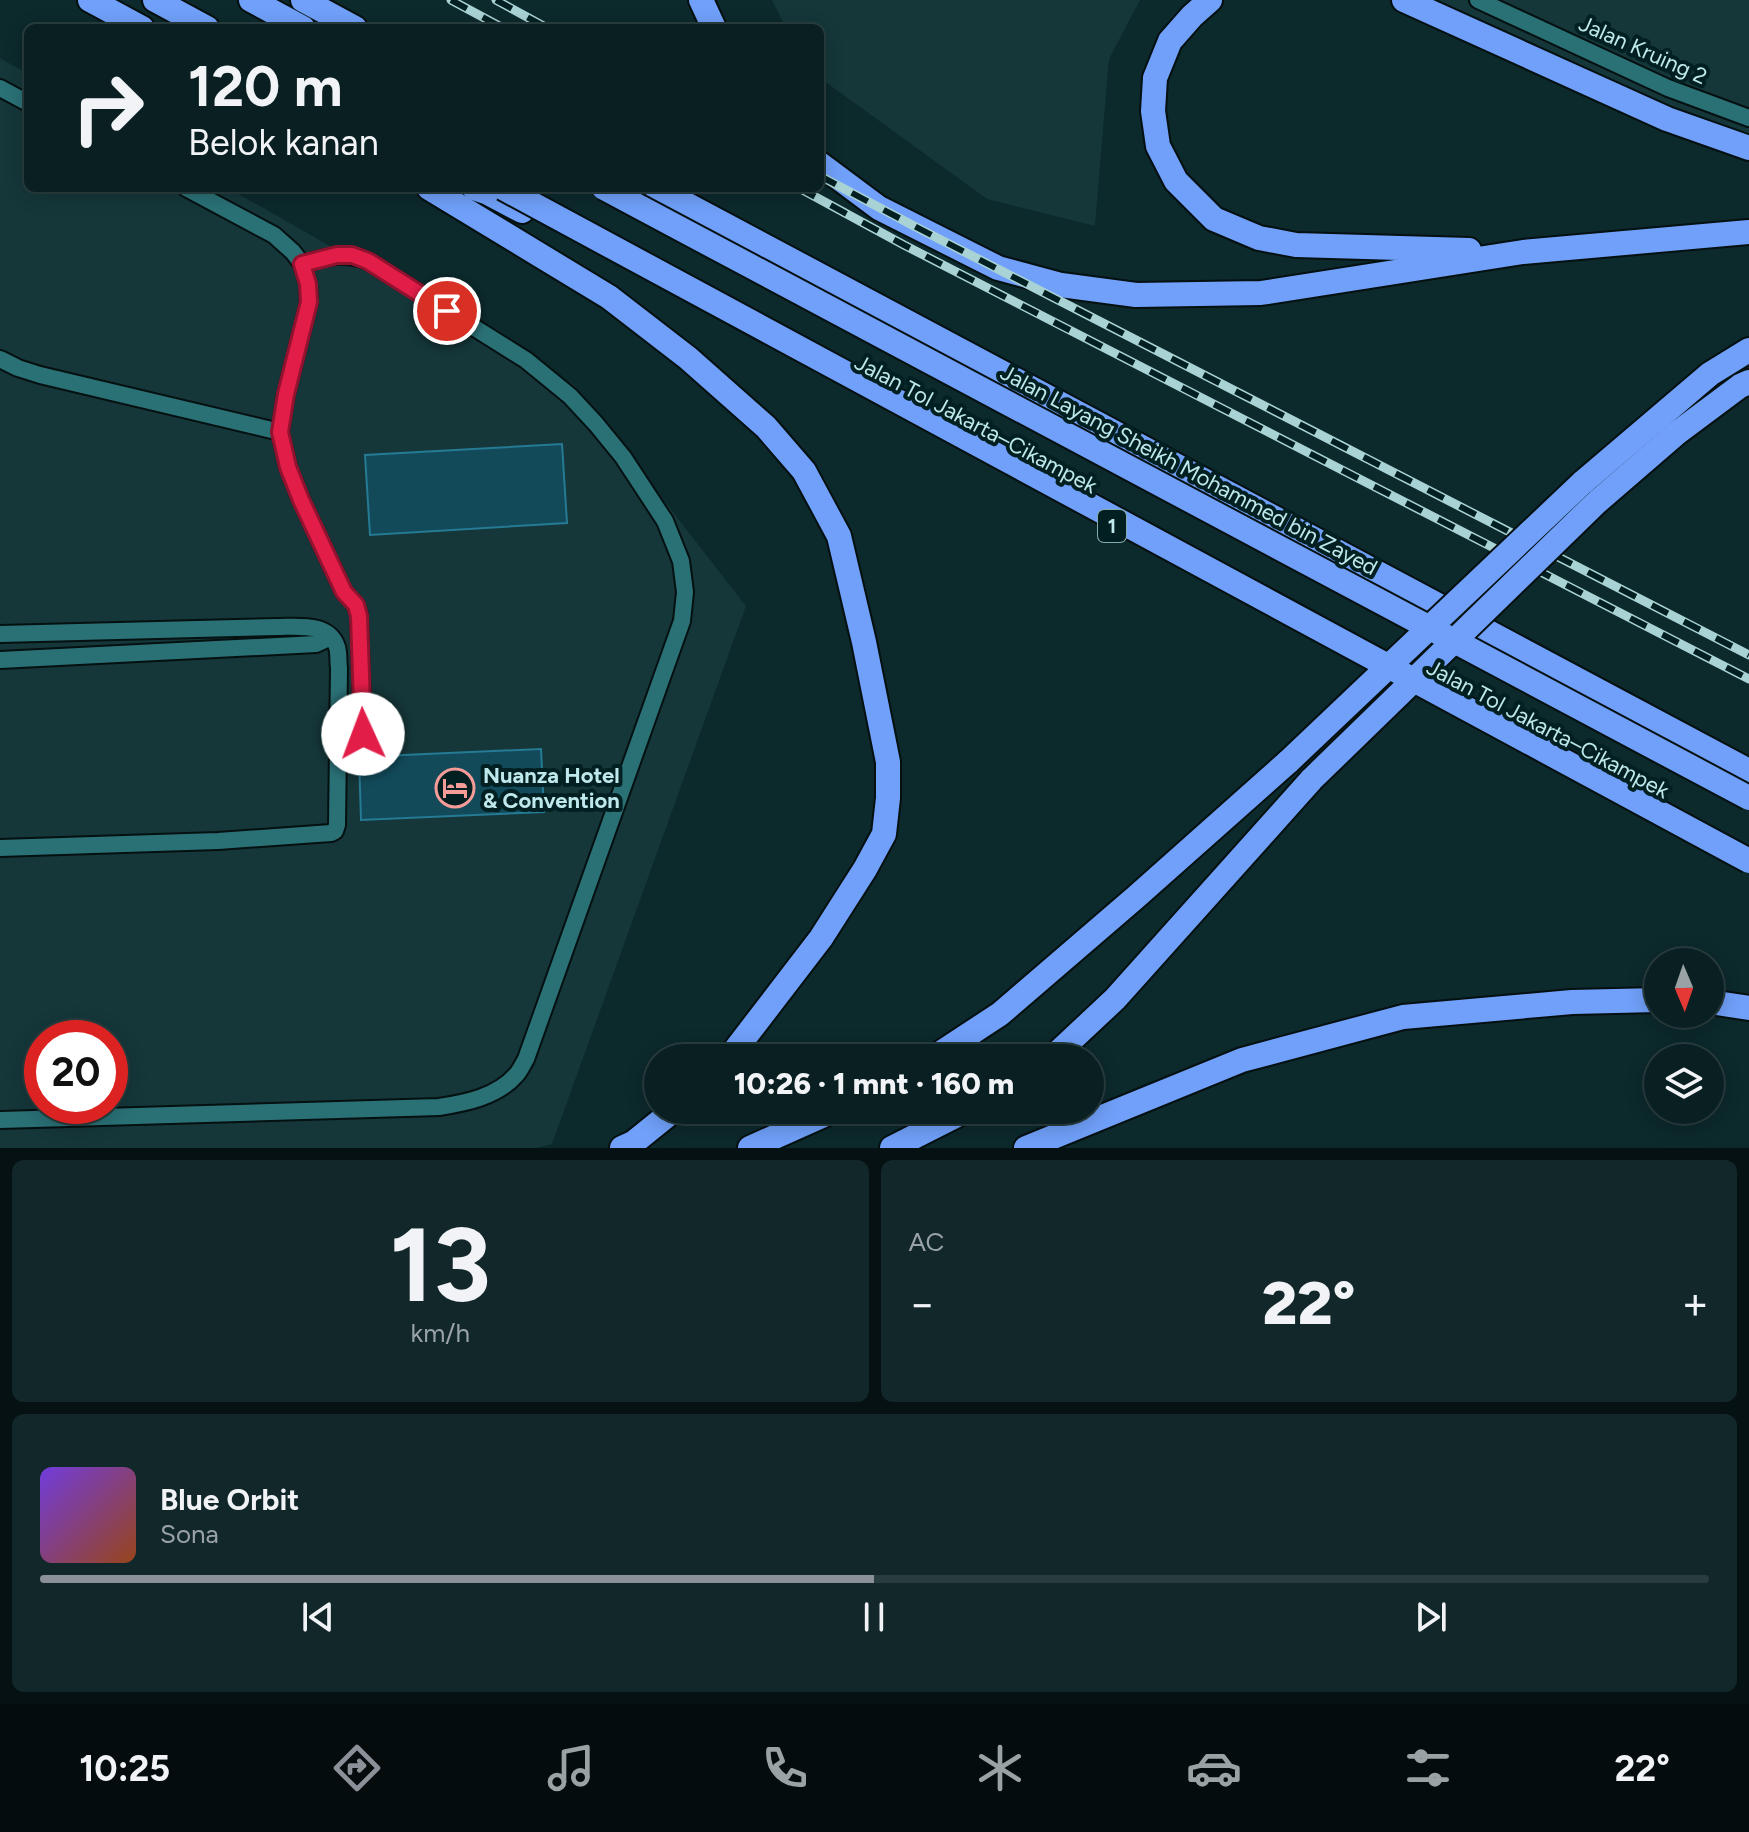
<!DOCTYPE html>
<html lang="id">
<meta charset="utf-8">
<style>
:root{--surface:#091f21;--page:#12272a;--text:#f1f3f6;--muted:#99a2a5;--line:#293d3f;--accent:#8c9099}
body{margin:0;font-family:Figtree,sans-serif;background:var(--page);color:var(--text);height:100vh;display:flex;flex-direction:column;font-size:30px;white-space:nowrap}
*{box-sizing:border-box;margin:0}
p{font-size:26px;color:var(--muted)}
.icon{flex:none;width:44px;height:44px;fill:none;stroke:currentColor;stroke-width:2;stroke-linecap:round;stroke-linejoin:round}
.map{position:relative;height:1148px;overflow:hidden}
.drawer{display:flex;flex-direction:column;gap:12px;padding:12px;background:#051112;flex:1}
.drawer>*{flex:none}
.hud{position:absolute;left:24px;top:24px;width:800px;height:168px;border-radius:12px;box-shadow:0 4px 20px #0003,0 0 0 2px var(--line);background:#091f21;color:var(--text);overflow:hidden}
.needle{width:52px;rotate:178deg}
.tools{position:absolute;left:1644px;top:948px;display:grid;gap:16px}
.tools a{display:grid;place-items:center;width:80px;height:80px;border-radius:50%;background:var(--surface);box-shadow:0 4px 20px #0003,0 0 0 2px var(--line);font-size:40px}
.speed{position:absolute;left:24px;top:1020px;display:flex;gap:16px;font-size:40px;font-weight:700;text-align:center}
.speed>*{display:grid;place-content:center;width:104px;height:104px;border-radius:50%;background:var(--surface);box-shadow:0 4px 20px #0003,0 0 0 2px var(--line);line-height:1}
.speed .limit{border:12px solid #d22;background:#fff;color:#111}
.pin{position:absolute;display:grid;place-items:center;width:68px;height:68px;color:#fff;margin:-34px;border:4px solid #fff;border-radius:50%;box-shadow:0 2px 8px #0007}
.me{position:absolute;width:88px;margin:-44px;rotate:358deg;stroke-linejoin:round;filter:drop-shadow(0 0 6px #0008)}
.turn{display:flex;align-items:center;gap:28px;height:168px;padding:0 32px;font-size:36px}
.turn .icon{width:104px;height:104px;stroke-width:2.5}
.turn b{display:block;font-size:56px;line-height:68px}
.big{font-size:60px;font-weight:800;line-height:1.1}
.drawer .tile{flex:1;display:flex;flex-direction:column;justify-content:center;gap:12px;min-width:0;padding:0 28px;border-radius:12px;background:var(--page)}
.drawer .dial{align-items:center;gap:0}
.dial b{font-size:104px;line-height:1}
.song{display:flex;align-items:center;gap:24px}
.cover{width:96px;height:96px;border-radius:12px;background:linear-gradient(135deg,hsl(260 70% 55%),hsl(20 70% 35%))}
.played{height:8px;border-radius:4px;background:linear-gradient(90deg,var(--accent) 50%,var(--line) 50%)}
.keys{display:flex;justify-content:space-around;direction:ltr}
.heat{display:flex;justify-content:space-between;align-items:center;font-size:44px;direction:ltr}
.drawer .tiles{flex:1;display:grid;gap:12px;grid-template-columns:1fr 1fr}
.tile:last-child{grid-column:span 2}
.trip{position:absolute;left:644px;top:1044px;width:460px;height:80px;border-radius:40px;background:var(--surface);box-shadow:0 4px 20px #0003,0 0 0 2px var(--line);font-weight:800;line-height:80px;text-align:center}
.dock{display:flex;height:128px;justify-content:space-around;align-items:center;background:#040c0d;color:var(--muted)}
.dock .icon{width:56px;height:56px}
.dock .selected{color:var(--accent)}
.dock b{font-size:36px;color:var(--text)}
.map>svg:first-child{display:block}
.built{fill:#15373a;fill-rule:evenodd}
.building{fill:#124a5a;stroke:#257a94;stroke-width:2}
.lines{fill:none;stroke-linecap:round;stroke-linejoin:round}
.lane-casing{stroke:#051011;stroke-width:20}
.highway-casing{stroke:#051011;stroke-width:28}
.lane{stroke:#2a7176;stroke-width:16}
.highway{stroke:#70a0f9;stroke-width:24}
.rail-casing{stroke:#a9d2d5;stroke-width:9}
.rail{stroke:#022022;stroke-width:6;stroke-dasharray:18;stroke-linecap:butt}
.highway-bridge-casing{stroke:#051011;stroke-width:28;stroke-linecap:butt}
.highway-bridge{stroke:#70a0f9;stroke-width:24}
.route-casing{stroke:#92132f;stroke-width:20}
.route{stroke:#e11d48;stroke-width:14}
.labels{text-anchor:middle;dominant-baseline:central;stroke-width:8;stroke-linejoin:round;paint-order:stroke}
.shield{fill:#022022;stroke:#86acaf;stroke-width:2}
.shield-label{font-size:20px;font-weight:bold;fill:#bee8eb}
.street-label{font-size:22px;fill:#bee8eb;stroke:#022022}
.poi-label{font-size:22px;font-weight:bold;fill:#bee8eb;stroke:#022022;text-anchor:start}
</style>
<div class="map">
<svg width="1749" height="1148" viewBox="0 0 1749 1148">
<rect width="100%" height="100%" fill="#0c292c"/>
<g class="built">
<polygon points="772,0 1140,0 1109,59 1095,226 987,199 820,78 820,28 786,28"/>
<polygon points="1397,0 1749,0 1749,144"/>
<path d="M0,58l28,16v114h200l346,197 172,221 -194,538 -15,4h-537zM42,1038h68v68h-68z"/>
</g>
<g class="building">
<polygon points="562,444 567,523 370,535 365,455"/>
<polygon points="541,749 544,812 361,820 359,757"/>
</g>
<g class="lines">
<g class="lane-casing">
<g id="lane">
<polyline points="1478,0 1668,88 1749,118"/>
<polyline points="0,88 28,103"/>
<polyline points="186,188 274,235 293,252 302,264 308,284 309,302 286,394 280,432 288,467 301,500 344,592 356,605 359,616 363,734"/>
<polyline points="0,359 18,368 40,375 280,432"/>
<path d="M0,634l277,-7c20,0 52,-5 60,20 2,6 1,15 2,21l-2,157 -2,6 -4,2 -113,8 -218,7"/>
<polyline points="0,660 316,644 331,637"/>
<path d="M0,1120l439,-13c26,-4 58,-10 77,-32 4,-4 7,-11 10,-16l156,-438 3,-29 -4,-31 -16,-40 -42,-64 -27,-33 -26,-28 -44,-36 -158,-99c-27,-10 -39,-4 -66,3"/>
</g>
</g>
<g class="highway-casing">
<g id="highway">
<polyline points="90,0 142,28"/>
<polyline points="155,0 207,28"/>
<polyline points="251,0 303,28"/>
<polyline points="303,0 355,28"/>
<polyline points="701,0 714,28"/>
<polyline points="1210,0 1192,16 1170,41 1155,78 1153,111 1158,146 1176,181 1214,219 1259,238 1296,245 1469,250"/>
<polyline points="1404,0 1667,119 1749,148"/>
<polyline points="820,164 879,208 998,268 1061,285 1136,295 1261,293 1523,252 1749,232"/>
<polyline points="429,188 609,297 688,358 766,427 804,471 839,536 864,642 888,762 888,798 884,834 865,869 821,938 729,1058"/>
<polyline points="474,188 486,192 522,211"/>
<polyline points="656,188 1749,771"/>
<polyline points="1582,483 1710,374 1749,350"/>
<polyline points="1597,502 1677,433 1740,386 1749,382"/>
<polyline points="1710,1002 1749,1008"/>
<polyline points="933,1058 1000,1014 1136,897 1289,761"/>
<polyline points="1052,1058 1115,999 1312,779"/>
<polyline points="622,1148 633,1143 674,1110"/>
<polyline points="750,1148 835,1110"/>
<polyline points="892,1148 967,1110"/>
<polyline points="1026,1148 1242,1060 1403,1017 1572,1002 1658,1000"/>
</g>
</g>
<use href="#lane" class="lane"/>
<use href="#highway" class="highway"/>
<g class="rail-casing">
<g id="rail">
<polyline points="451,0 503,28"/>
<polyline points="496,0 547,28"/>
<polyline points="820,176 914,226 1749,655"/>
<polyline points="799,188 904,245 1749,679"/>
</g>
</g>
<use href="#rail" class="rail"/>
<g class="highway-bridge-casing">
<g id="highway-bridge">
<polyline points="503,188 1749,861"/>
<polyline points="604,188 1749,798"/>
<polyline points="1289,761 1582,483"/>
<polyline points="1312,779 1597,502"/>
</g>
</g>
<use href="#highway-bridge" class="highway-bridge"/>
</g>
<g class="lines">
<g class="route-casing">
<polyline id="route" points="363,734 359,616 356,605 344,592 301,500 288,467 280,432 286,394 309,302 308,284 302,264 337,255 352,255 368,261 447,311"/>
</g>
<use href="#route" class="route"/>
</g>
<defs>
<g id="hotel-ring" transform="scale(2)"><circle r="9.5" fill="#022022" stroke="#f59b98" stroke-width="1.5"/><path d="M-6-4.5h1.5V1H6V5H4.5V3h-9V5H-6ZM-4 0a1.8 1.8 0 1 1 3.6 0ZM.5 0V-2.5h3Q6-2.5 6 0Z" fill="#f59b98"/></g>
</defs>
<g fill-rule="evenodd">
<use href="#hotel-ring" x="455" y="788"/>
</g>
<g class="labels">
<rect class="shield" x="1098" y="510" width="28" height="32" rx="6"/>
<g class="shield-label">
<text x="1112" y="526">1</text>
</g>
<g class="street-label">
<text transform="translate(1643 50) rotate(24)">Jalan Kruing 2</text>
<text transform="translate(976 424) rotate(28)">Jalan Tol Jakarta–Cikampek</text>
<text transform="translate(1189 470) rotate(28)">Jalan Layang Sheikh Mohammed bin Zayed</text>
<text transform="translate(1548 729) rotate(28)">Jalan Tol Jakarta–Cikampek</text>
</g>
<g class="poi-label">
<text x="483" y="775">Nuanza Hotel<tspan x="483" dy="25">&amp; Convention</tspan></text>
</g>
</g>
</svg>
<div class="tools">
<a><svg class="needle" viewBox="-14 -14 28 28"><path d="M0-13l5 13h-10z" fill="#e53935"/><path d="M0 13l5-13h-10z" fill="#99a2a5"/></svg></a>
<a><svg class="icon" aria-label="layers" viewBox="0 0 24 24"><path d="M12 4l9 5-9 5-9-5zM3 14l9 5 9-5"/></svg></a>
</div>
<div class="speed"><div class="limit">20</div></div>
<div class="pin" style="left:447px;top:311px;background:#d93025"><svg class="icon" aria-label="arrive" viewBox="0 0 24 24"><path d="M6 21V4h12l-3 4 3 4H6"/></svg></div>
<svg class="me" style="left:363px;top:734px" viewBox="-20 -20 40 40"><circle r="19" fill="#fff"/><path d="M0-13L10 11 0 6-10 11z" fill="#e11d48"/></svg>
<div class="trip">10:26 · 1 mnt · 160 m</div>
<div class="hud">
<div class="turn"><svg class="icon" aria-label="right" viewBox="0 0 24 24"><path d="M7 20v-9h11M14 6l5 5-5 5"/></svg><div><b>120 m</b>Belok kanan</div></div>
</div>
</div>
<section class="drawer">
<div class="tiles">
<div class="tile dial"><b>13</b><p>km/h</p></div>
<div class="tile"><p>AC</p>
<div class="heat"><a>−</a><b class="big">22°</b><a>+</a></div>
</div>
<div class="tile">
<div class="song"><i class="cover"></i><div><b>Blue Orbit</b><p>Sona</p></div></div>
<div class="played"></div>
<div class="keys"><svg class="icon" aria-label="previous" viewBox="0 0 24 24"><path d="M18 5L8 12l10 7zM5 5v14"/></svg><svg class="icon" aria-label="pause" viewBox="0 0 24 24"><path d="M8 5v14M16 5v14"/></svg><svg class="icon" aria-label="next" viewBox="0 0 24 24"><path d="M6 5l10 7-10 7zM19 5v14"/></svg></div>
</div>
</div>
</section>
<nav class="dock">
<b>10:25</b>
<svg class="icon selected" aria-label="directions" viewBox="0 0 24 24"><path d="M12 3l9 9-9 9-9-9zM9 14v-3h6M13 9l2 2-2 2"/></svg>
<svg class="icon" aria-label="music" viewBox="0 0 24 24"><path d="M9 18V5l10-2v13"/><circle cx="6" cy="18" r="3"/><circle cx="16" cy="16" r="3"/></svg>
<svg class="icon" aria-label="phone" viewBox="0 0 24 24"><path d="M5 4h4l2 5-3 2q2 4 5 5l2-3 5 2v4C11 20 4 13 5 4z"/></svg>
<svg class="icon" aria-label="climate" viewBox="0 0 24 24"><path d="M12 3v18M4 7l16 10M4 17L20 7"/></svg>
<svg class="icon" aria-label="car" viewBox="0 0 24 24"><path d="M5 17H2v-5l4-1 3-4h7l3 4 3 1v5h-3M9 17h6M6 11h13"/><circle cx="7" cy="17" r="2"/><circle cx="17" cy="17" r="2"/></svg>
<svg class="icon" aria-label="filters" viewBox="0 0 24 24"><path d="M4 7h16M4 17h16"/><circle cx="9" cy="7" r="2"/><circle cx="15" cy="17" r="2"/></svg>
<b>22°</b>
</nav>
